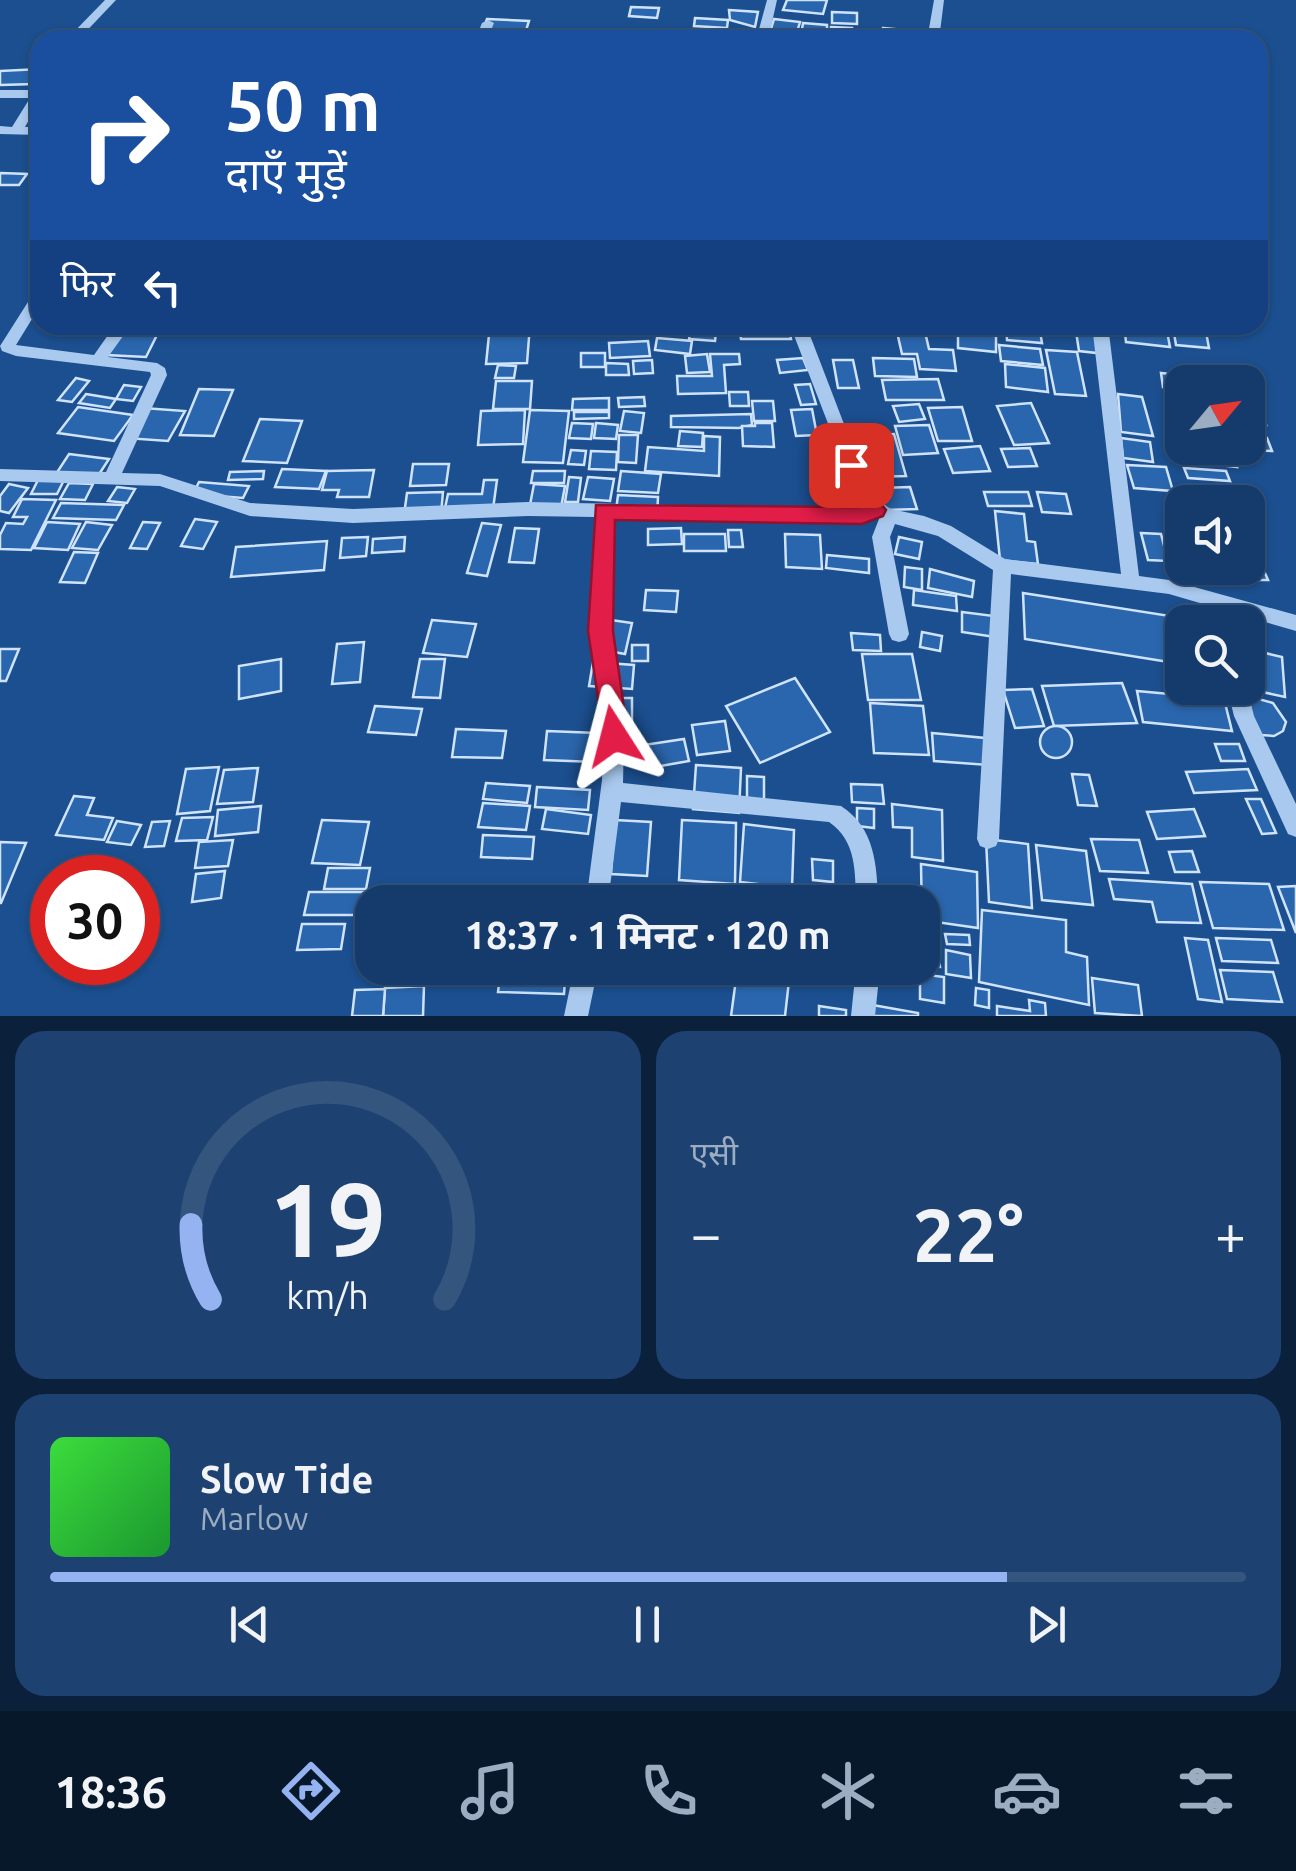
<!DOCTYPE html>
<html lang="hi">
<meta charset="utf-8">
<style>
:root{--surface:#143b6b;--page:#1d4271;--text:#f1f3f6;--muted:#9dadc1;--line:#33557e;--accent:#95b2f1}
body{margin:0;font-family:Ubuntu,"Noto Sans Devanagari",sans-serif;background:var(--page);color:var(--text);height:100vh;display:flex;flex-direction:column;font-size:38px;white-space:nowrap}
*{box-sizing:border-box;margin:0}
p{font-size:32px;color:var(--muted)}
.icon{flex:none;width:55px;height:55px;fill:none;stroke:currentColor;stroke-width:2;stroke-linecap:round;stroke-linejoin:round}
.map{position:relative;height:1016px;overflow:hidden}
.side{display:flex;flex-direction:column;gap:15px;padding:15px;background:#0b203b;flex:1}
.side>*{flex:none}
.top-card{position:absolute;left:30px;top:30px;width:1238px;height:305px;border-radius:30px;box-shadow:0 2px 8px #0004,0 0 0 2px var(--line);background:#1a4fa0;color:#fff;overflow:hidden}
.needle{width:65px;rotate:61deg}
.controls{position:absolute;left:1165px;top:365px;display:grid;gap:20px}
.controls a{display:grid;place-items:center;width:100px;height:100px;border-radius:20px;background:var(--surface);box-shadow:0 2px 8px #0004,0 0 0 2px var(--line);font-size:50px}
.speed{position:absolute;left:30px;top:855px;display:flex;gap:20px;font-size:50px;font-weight:700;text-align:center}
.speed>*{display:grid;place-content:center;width:130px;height:130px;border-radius:50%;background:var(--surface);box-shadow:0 2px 8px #0004,0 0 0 2px var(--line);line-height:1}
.speed .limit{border:15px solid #d22;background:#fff;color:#111}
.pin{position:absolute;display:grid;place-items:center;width:85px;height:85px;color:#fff;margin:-42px;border-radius:20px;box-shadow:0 5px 15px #0006}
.me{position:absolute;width:110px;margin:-55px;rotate:351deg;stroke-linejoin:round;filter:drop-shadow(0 0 8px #0008)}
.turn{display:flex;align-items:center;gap:35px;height:210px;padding:0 30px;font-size:45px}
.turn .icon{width:130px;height:130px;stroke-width:2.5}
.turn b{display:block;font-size:70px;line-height:85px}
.then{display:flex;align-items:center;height:95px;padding:0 30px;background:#0003;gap:20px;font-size:38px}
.big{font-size:75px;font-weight:700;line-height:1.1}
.side .widget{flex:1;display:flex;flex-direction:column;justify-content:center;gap:15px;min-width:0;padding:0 35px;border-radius:30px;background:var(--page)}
.side .dial{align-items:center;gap:0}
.dial svg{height:260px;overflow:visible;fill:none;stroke:var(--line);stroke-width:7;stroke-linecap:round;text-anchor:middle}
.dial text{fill:var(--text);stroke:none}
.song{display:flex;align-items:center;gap:30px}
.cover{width:120px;height:120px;border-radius:15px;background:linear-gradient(135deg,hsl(120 70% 55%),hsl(130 70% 35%))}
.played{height:10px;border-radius:5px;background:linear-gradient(90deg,var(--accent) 80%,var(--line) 80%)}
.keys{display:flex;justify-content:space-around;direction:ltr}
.heat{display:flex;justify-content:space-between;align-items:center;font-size:55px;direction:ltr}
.side .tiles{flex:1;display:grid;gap:15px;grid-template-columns:1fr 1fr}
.widget:last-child{grid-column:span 2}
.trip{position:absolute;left:355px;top:885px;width:585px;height:100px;border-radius:30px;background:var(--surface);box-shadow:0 2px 8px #0004,0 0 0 2px var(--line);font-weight:700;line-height:100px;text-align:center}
.tabs{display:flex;height:160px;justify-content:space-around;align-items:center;background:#08182b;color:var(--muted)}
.tabs .icon{width:70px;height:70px}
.tabs .current{color:var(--accent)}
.tabs b{font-size:45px;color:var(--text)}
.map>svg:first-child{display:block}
.building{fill:#2a66ad;stroke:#cfe3fa;stroke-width:2.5}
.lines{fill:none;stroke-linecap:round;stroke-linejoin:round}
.minor{fill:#a9c9ee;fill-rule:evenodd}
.route{fill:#e11d48;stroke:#92132f;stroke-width:2.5}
</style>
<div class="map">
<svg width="1296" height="1016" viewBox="0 0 1296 1016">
<rect width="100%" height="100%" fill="#1b4f8f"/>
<g class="building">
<polygon points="787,0 827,0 823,14 783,10"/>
<polygon points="631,7 659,8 657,18 629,16"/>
<polygon points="729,10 758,12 755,27 730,20"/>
<polygon points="832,12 857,13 857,24 832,23"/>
<polygon points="695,18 728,20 727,28 694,26"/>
<polygon points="487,19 529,21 523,40 479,40"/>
<polygon points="774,19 800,22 797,32 771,29"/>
<polygon points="803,23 827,25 827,36 801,35"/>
<polygon points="831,27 852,28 852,39 831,38"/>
<polygon points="883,28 915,31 915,40 882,39"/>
<polygon points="40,69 35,84 0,85 0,71"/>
<polygon points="0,174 1,173 27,174 19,185 0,185"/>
<polygon points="490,325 530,325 527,363 486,364"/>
<polygon points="692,325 717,325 715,341 689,339"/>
<polygon points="739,325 789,325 791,339 741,339"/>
<polygon points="958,325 996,325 996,352 958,348"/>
<polygon points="1006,325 1039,325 1042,343 1007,340"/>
<polygon points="1075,325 1102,325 1106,354 1079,351"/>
<polygon points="1124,325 1166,326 1170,347 1126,342"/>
<polygon points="1173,328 1206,332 1209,348 1176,345"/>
<polygon points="120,330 159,331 146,357 106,355"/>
<polygon points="897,332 925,332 929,349 953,350 956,371 920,369 917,354 902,354"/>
<polygon points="657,338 692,341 690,354 655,350"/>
<polygon points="648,341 650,356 610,358 609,343"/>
<polygon points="999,345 1040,349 1043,365 1001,361"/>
<polygon points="1046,350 1077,352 1086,396 1055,394"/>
<rect x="581" y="353" width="24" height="14"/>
<polygon points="707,354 710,372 687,373 685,356"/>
<polygon points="710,354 739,354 740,364 724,365 726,393 678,394 677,376 712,376"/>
<polygon points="803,358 808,370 780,373 777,360"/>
<polygon points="873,358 914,359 917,377 875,376"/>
<polygon points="652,360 653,373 634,374 633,361"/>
<polygon points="833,360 853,360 859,388 838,388"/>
<polygon points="606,363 628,364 629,375 606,375"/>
<polygon points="1005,364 1045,368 1048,392 1006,387"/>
<polygon points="498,365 516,366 514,378 495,378"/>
<polygon points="1161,373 1179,375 1181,389 1163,387"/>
<polygon points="76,378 89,381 72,402 58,400"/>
<polygon points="938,379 944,400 886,400 882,380"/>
<polygon points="496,381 532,381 530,409 493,409"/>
<polygon points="810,384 816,404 801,405 795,385"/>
<polygon points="124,385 141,387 133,401 116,399"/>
<polygon points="199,389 233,390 214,436 180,435"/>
<polygon points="729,392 748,392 749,406 730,406"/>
<polygon points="86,394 116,399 110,408 79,403"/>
<polygon points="1118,394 1142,397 1153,436 1121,432"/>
<polygon points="644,397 645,406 619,407 618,398"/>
<polygon points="609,398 609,410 572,410 573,399"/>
<polygon points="752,401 773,401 775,421 754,421"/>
<polygon points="1031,403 1049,443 1014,445 997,406"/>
<polygon points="919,404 925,419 899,422 893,406"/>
<polygon points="78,407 133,415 114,441 58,433"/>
<polygon points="962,407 972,441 938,441 928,408"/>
<polygon points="1248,407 1260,408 1266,425 1248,424"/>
<polygon points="143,408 185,411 168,441 125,438"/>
<polygon points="812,409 817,435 796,436 791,410"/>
<polygon points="525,410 523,444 478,445 481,411"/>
<polygon points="530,410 569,411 563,463 523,462"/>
<polygon points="624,411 644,413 641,433 620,431"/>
<polygon points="574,412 609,412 609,418 574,419"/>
<polygon points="751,414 752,425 739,428 671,427 671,416"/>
<polygon points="260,419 302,421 287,463 243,461"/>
<polygon points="572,423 593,424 591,439 569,438"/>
<polygon points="596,423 618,425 616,439 594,438"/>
<polygon points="755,423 772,423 774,447 743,446 742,426 755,426"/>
<polygon points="929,425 938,453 903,455 895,426"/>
<polygon points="680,431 703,433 702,447 678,446"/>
<polygon points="894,434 906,476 872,477 860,436"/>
<polygon points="619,435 638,435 636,463 618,462"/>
<polygon points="704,436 720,437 719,476 645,471 648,447 704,451"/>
<polygon points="1248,437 1267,438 1272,451 1250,450"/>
<polygon points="1121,438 1150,442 1153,462 1123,458"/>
<polygon points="980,446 990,471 953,473 944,449"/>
<polygon points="1030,448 1037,466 1008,467 1001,449"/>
<polygon points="1214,448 1231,448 1237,467 1220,465"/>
<polygon points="571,450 586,451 584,465 568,464"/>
<polygon points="591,451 617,452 616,470 589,469"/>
<polygon points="69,454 109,459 94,482 54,477"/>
<polygon points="413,464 449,464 446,485 410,486"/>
<polygon points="1127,465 1166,467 1173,491 1134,488"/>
<polygon points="1184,468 1226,471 1230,481 1188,478"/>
<polygon points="282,469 326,471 319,489 275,487"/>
<polygon points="374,470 369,497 337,497 339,490 322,490 327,471"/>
<polygon points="264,471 263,479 228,480 230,472"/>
<polygon points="533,471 565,471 564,483 531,483"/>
<polygon points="621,471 661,474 658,493 618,491"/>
<polygon points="569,477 581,478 578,502 565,502"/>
<polygon points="588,477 614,479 610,501 583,499"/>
<polygon points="38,480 64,480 57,494 31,494"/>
<polygon points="484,480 497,480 493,509 445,508 448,494 482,494"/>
<polygon points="199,482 249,486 243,498 193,494"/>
<polygon points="69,483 93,484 85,500 60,499"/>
<polygon points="9,484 28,488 9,513 0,511 0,496"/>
<polygon points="534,484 565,486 560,513 529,510"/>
<polygon points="117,487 135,489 127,503 108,501"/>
<polygon points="910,487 917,509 885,510 880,488"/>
<polygon points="443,492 441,514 404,515 407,493"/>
<polygon points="984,492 1028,492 1032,506 988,506"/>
<polygon points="1037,492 1066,494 1071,514 1042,512"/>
<polygon points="618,495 658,497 657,520 615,518"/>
<polygon points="22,499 56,500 31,550 0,549 0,535 6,523 23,524 27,517 13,517"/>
<polygon points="61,503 124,505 116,520 53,518"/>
<polygon points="995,511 1024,514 1027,541 1035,542 1038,564 1000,560"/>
<polygon points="195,519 217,522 203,549 181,546"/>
<polygon points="47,522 80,524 68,550 34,548"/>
<polygon points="86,522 112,525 98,550 72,548"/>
<polygon points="143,522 160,523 147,549 130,548"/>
<polygon points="482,523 501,525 487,576 467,573"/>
<polygon points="515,528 539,529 534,563 509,562"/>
<polygon points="681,528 682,544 648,545 648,529"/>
<polygon points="728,530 741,530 743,547 729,547"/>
<polygon points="1141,533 1161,534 1168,561 1148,560"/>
<polygon points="684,534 725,534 726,551 684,551"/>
<polygon points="785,534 820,535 822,569 786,567"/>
<polygon points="1248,534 1268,580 1229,580 1224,568 1248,568"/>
<polygon points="1166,535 1182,536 1182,563 1174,563"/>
<polygon points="368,537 366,556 340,558 342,538"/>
<polygon points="405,537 404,551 372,553 373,539"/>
<polygon points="899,537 922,542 919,559 895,554"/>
<polygon points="327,541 324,570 231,577 236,547"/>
<polygon points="74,552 98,553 85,583 60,582"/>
<polygon points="827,555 869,559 869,573 826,568"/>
<polygon points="905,567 922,569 922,590 904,587"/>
<polygon points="930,569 974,581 972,597 928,588"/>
<polygon points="646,590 678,591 676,612 644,610"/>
<polygon points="914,590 956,596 957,611 913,605"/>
<polygon points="1023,593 1170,616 1175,663 1025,639"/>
<polygon points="962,612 994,616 995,637 962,632"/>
<polygon points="604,619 632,623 625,654 597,649"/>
<polygon points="432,620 476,624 467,657 423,653"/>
<polygon points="922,632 942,636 940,651 920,647"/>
<polygon points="851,633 880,635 881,651 853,650"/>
<polygon points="364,642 360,682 332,684 337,644"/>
<rect x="632" y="645" width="16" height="16"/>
<polygon points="0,649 19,649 6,681 0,681"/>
<polygon points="1248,649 1282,657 1285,697 1244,688"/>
<polygon points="862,654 912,654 921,700 868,700"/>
<polygon points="281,659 281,691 239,699 239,666"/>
<polygon points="420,659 445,659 440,698 413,697"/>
<polygon points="593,662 634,665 632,689 589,686"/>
<polygon points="795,678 830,732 760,763 726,706"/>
<polygon points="1122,683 1137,723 1054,726 1042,686"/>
<polygon points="1032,689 1044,726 1015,728 1003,690"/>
<polygon points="1137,691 1224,699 1232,731 1143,722"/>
<polygon points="1248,696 1273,703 1286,722 1283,731 1274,736 1261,735 1239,720"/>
<polygon points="613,698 632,698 632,729 612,728"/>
<polygon points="870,703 923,706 929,755 874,753"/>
<polygon points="375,706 422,709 416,735 368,732"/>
<polygon points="725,721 730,751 697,755 692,725"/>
<circle cx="1056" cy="742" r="16"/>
<polygon points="456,729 506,731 502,758 452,757"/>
<polygon points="547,731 597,733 595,762 544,760"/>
<polygon points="932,733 985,738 988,765 934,761"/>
<polygon points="684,739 689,761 649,768 644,745"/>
<polygon points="1215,744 1239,744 1245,761 1221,761"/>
<polygon points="696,765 741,768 739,813 693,809"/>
<polygon points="219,767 210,811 177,814 186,769"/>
<polygon points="258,768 253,802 217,804 224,770"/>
<polygon points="1248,769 1257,790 1194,793 1186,772"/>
<polygon points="1072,774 1089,775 1097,806 1078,805"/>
<polygon points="747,776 764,777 764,810 747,809"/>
<polygon points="486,783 530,786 527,803 483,799"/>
<polygon points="851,784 882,785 884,804 852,802"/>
<polygon points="537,787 590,790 588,810 535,807"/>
<polygon points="74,796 94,798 87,815 113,818 104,840 56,835"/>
<polygon points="1246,799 1261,799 1276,833 1262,834"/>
<polygon points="483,803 530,806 526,830 478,827"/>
<polygon points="892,804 942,810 943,861 912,857 912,828 893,827"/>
<polygon points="261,806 258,832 215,836 218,810"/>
<polygon points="857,808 874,809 874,828 857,826"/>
<polygon points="546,809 591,815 588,834 542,829"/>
<polygon points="1194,809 1205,836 1157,839 1147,812"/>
<polygon points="213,817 207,840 176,841 182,818"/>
<polygon points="322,820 369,822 360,865 312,863"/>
<polygon points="615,820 651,822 647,876 611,874"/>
<polygon points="682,820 736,823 735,884 679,880"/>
<polygon points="117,821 141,825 131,845 107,842"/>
<polygon points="170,821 164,846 145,847 152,822"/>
<polygon points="744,824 794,830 792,888 740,882"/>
<polygon points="483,835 534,837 532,859 481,857"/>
<polygon points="986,839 1028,844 1032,908 989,902"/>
<polygon points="1091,839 1139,840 1148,873 1100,871"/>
<polygon points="233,840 228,866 195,868 199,842"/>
<polygon points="0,842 26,843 1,903 0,903"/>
<polygon points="1036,845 1086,851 1093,905 1042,900"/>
<polygon points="1192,851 1199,872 1175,872 1169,852"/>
<polygon points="812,859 833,861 833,882 813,880"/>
<polygon points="921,864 977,872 978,928 922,920"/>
<polygon points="328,868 370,868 366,889 324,889"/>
<polygon points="225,871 221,898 192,902 196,874"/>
<polygon points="1109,879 1192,884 1201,923 1157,922 1152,902 1114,899"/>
<polygon points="1200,882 1269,884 1284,930 1213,928"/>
<polygon points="1296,886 1296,933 1278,887"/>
<polygon points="709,889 756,893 756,902 708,902"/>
<polygon points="309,892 366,892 363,915 304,915"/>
<polygon points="982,910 1066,920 1066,952 1087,957 1089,1005 979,982"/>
<polygon points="302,924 345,924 341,949 297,950"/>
<polygon points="945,934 969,935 970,945 947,944"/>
<polygon points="1185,938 1208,940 1222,1002 1198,999"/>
<polygon points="1216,938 1271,940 1278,963 1222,961"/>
<polygon points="946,950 970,955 971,978 946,974"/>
<polygon points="923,951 938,952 940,967 924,966"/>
<polygon points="501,968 566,968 564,994 498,992"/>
<polygon points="1220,970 1273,972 1282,1002 1227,999"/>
<polygon points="737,972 789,981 785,1016 731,1016"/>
<polygon points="920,974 944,977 944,1003 920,999"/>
<polygon points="1092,978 1138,985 1142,1016 1095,1013"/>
<polygon points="424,986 423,1016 383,1016 385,988"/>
<polygon points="976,988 989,990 989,1008 975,1005"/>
<polygon points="385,989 383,1016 352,1016 355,990"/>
<polygon points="1029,1000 1045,1003 1046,1016 997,1016 997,1006 1030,1011"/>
<polygon points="867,1004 918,1013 918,1016 866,1016"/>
<polygon points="819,1006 846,1010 846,1016 819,1016"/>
</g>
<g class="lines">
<g class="minor">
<polygon points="105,0 116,0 78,40 66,40"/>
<polygon points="767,0 777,0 768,40 756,40"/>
<polygon points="934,0 944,0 939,40 927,40"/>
<polygon points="488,20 494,23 487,40 475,40 482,23"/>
<polygon points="40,86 40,100 25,127 40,127 40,135 0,134 0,126 12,127 30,98 0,98 0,90 34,90"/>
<path d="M40,289v17l-24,39 78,10 21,-30h16l-23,32 49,6 8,5 2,7 -45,98 38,1 90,29 103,6 175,-7 333,7 -71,-184h16l66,172 19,12 33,7 27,10 54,33 116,15 -29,-249h16l31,251 30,4 127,35v16l-66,-19 2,10h-18l-4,-16 -41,-12 -158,-20 -12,265 -3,7 -8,3 -8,-3 -3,-7 16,-269 -55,-34 -43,-12 -5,13 19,97 -3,6 -7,2 -7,-2 -3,-6 -17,-97 7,-18 -3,-2 -13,5 -23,1 -227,-6 -3,114 14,105 -1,47 218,23c34,22 36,59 37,96h-22c-1,-29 1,-61 -27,-80l-208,-20 -13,100h-22l16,-122 2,-44 -14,-105 5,-114 -67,-1 -175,7 -103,-7 -90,-30 -160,-5v-12l106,3 45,-97 -1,-3 -134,-16 -14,-5 -2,-5 35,-55z"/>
<polygon points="1227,688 1247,688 1254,716 1296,804 1296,837 1288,834 1234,716"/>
<polygon points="574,968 598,968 588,1016 564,1016"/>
<polygon points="856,968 880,968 875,1016 851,1016"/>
</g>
</g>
<polygon class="route" points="851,457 859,460 874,496 886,510 883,516 862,524 615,520 613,631 628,736 624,745 614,748 605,745 588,631 596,505 857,507 840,465"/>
</svg>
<div class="controls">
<a><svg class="needle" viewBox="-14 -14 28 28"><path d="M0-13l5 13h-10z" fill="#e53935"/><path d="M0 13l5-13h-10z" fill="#9dadc1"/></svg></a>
<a><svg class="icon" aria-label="sound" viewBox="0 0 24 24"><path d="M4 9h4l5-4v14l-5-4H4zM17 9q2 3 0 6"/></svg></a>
<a><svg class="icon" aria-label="search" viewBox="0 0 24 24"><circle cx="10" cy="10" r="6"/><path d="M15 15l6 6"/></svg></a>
</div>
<div class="speed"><div class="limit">30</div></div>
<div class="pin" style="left:851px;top:465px;background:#d93025"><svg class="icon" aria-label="arrive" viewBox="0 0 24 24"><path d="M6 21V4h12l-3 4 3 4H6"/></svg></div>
<svg class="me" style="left:614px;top:736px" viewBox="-20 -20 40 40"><path d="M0-17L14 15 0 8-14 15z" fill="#e11d48" stroke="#fff" stroke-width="4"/></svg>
<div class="trip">18:37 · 1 मिनट · 120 m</div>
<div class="top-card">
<div class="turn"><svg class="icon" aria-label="right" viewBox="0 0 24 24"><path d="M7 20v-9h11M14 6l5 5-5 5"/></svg><div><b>50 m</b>दाएँ मुड़ें</div></div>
<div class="then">फिर<svg class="icon" aria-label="left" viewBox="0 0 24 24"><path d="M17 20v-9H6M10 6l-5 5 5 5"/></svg></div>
</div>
</div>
<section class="side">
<div class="tiles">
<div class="widget dial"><svg viewBox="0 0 100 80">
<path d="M14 69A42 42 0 1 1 86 69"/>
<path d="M14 69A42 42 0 0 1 8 46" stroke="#95b2f1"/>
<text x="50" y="56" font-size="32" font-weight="700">19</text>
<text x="50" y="72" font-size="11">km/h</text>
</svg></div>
<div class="widget"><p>एसी</p>
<div class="heat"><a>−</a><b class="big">22°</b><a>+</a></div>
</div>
<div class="widget">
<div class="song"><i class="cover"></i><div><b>Slow Tide</b><p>Marlow</p></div></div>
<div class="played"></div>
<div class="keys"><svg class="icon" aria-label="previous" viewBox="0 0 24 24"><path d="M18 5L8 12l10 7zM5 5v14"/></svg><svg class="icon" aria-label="pause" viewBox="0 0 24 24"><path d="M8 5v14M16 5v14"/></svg><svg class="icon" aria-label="next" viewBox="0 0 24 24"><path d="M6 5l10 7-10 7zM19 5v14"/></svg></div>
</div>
</div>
</section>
<nav class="tabs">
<b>18:36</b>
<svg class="icon current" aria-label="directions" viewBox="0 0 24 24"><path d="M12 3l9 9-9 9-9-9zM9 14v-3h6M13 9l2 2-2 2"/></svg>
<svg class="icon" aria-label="music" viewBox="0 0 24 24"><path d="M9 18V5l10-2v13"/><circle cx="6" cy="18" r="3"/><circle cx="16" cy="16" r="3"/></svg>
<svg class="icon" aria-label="phone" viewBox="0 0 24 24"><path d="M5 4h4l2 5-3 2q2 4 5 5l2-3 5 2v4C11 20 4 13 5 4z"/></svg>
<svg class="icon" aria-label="climate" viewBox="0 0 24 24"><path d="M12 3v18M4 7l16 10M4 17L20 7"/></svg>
<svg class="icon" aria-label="car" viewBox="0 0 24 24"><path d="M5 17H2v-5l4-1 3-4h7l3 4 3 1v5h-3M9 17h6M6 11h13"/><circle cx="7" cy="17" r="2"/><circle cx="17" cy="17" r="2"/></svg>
<svg class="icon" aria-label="filters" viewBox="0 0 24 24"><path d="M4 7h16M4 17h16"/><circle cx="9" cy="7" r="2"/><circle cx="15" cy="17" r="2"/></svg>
</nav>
